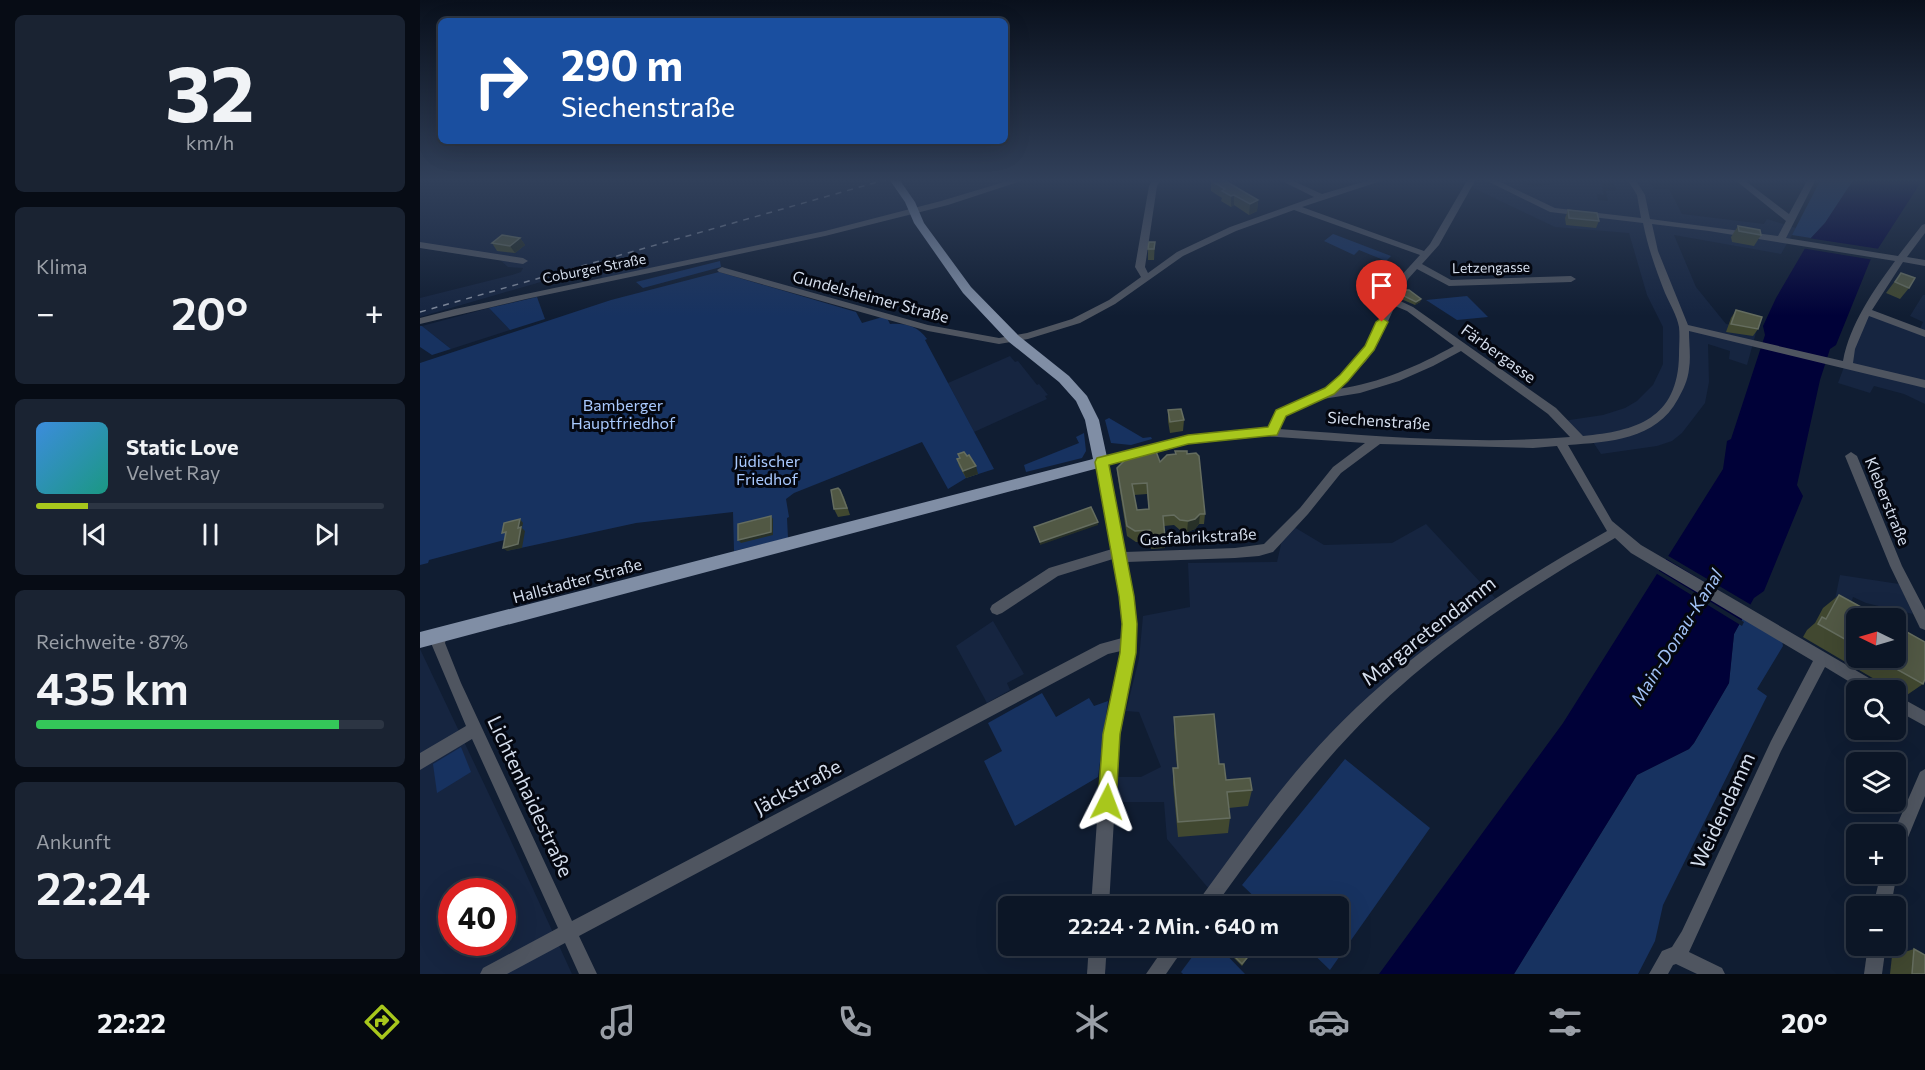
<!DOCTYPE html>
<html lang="de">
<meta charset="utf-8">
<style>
:root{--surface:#0c1626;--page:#1a2332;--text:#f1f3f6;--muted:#9a9fa7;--line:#2c3543;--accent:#a8c71c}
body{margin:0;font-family:Commissioner,sans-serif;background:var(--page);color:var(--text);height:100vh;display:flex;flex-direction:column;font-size:22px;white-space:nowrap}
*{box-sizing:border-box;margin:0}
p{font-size:20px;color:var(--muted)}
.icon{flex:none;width:33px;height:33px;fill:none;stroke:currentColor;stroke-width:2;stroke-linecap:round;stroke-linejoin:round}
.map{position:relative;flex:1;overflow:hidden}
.panel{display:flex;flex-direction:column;gap:15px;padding:15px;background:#070c15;width:420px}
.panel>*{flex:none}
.hud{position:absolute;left:18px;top:18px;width:570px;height:126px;border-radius:9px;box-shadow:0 6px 24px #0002,0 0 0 2px var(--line);background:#1a4fa0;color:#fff;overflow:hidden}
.needle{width:39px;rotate:275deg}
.tools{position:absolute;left:1426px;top:608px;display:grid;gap:12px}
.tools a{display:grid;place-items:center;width:60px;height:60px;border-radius:9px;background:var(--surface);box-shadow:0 6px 24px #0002,0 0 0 2px var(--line);font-size:30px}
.speed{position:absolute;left:18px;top:878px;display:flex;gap:12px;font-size:30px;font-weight:700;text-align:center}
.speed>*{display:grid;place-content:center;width:78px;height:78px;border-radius:50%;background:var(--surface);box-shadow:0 6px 24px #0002,0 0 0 2px var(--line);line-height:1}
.speed .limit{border:9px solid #d22;background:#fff;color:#111}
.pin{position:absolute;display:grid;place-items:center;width:51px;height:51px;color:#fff;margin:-62px -26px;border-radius:50% 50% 50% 0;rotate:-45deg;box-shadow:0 0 6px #0007}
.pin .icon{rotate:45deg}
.me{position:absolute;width:66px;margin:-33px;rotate:3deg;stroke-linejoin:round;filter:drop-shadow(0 0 4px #0008)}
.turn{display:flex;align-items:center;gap:21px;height:126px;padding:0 24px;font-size:27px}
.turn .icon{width:78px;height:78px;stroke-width:2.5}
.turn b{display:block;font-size:42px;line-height:51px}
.big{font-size:45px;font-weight:600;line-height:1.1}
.panel .widget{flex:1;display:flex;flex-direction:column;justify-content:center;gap:9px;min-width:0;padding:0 21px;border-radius:9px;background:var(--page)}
.panel .dial{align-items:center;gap:0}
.dial b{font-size:78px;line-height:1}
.song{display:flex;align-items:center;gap:18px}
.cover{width:72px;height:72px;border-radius:9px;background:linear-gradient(135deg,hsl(210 70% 55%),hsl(170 70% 35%))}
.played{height:6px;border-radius:3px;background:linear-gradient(90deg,var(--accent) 15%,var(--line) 15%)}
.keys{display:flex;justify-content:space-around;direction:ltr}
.heat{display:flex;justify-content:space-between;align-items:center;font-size:33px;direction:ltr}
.charge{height:9px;border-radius:4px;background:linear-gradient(90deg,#34c759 87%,var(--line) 0)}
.trip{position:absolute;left:578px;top:896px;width:351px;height:60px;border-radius:9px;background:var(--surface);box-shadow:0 6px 24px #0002,0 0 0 2px var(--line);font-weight:600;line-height:60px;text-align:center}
.menu{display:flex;height:96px;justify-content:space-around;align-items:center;background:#05090f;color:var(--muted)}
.menu .icon{width:42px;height:42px}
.menu .active{color:var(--accent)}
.menu b{font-size:27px;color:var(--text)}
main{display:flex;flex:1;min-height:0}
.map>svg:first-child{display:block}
.built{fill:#162540;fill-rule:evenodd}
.green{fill:#173260}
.water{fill:#000138}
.pier{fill:#101d32}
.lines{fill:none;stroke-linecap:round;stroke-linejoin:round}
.minor{fill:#4f5560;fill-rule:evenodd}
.major{fill:#808ea5;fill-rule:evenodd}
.rail{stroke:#808a9c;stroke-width:1.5;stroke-dasharray:6 6;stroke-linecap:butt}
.wall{fill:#414830;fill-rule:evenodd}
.shaded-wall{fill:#273028}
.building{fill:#515844;stroke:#656d5f;stroke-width:1.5;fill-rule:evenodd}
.route{fill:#a8c71c;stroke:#6d8112;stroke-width:1.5}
.labels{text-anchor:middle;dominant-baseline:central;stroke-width:6;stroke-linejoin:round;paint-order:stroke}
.far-street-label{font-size:14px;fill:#d4ddec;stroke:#040710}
.street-label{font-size:16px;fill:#d4ddec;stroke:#040710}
.park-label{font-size:16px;fill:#aacaff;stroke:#040710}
.water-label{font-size:18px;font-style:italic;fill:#a2c2f6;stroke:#040710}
.near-street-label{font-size:20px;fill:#d4ddec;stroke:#040710}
</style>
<main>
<section class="panel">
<div class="widget dial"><b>32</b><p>km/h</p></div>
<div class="widget"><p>Klima</p>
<div class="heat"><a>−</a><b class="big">20°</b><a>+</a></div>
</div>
<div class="widget">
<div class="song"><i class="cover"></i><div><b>Static Love</b><p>Velvet Ray</p></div></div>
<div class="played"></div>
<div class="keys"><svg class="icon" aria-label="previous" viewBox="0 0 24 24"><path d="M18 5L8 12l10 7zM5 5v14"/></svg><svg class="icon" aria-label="pause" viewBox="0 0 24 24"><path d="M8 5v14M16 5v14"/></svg><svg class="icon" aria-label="next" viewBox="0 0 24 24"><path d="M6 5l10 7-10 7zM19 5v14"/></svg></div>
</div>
<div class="widget"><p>Reichweite · 87%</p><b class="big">435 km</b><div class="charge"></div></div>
<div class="widget"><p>Ankunft</p><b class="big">22:24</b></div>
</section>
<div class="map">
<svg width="1505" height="974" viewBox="0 0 1505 974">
<rect width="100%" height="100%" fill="#101d32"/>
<g class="built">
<polygon points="13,179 229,179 245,181 246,179 279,179 332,184 400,179 604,179 491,215 180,282 186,263 0,317 0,298 92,275 101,272 103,268 88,267 80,260 0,248 0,184"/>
<polygon points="1026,179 1093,179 1114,187 1152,181 1181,183 1184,195 1177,194 1178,200 1188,201 1186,191 1197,190 1192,179 1226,179 1234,189 1249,189 1262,214 1344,224 1347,219 1376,228 1361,254 1254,235 1276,287 1306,324 1337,329 1327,365 1309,359 1310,351 1288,344 1289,382 1285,403 1262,433 1252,441 1237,446 1181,454 1169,436 1158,438 1143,421 1183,415 1205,408 1217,401 1233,385 1243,364 1243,327 1227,295 1209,233 1135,227 1047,185"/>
<polygon points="1503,295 1505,295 1505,404 1484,394 1454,386 1450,393 1418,383 1446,308 1500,329 1503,322 1490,316"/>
<polygon points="69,308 90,330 31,349 2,326"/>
<polygon points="590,356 595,362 598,361 617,385 619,384 628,395 625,396 627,399 554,432 528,383"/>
<polygon points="1006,524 1075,598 1005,651 789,889 747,839 744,802 694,802 695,777 721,777 741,767 719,712 706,711 719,659 723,616 770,607 768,563 857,562 862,540 874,527 904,545 972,543"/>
<polygon points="1420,575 1479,584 1493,614 1446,603 1433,597 1427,617 1413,609"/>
<polygon points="573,621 604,674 587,683 590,690 567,703 536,646"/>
<path d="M0,649l85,179 67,146h-152zM32,891h50v51h-50z"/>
</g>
<g class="green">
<polygon points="1401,179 1434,179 1405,223 1391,238 1372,235"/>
<polygon points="913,234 916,235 971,256 966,261 939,250 934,255 904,241"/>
<polygon points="300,261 301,267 223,288 216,282"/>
<path d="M299,272l137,40 6,11 24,-7 4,8c15,-1 28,2 37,15l-2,1 69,129 -28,9 -18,11 -26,-47 -128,51 -8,6 3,18 -2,1 1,20 -54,13 -1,-39 -97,11 -129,28 1,-12 -79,21 -1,3 -8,2v-202l191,-63z"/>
<polygon points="1047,296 1068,317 1037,320 1006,300"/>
<polygon points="117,297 125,319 90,330 69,308"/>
<polygon points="0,326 2,326 31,349 12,355 0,347"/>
<polygon points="689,418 723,438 731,437 732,439 711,445 691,443 685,420"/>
<polygon points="664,433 666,451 662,458 606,472 604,465 659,443 656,437"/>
<polygon points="1325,613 1361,633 1363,646 1337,689 1347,696 1243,905 1235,941 1218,974 1094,974 1217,775 1269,749 1274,743 1309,683 1314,634"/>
<polygon points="622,693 636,717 669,698 674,706 688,701 678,777 595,826 564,761 582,751 568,723"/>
<polygon points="41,747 51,772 17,793 13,764"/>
<polygon points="925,759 1010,828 910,970 884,945 918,945 918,906 844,906 822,885"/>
<polygon points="781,945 797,945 825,974 763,974 761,972"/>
</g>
<polygon class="water" points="1434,179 1503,179 1450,261 1416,345 1410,349 1400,380 1377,485 1383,496 1344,591 1334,598 1314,634 1309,683 1274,743 1269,749 1217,775 1094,974 959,974 1143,723 1303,469 1307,441 1311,439 1345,335 1343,326 1356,298 1391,238 1405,223"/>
<g class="pier">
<polygon points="1388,238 1460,249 1454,260 1381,248"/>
<polygon points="1245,554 1333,606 1331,610 1243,557"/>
<polygon points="1236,569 1324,622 1322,626 1234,572"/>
</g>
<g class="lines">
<g class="minor">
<polygon points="594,179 607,179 528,205 405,236 106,299 0,324 0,318 35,309 405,231 521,201"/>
<path d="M733,179h8l-4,7 -12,81 3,6 29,-21 53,-25 84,-30 -36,-18h11l33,15 51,-15h14l-85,28 122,44 6,-7 38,-65h8l-37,66 -17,19 29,16 120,-4 5,3 -5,3 -122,4 -32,-17 -9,10 -10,21 15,7 143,101 27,28c53,-5 95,-17 96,-81 0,-9 1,-19 0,-28 -2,-11 -9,-23 -14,-34 -9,-23 -17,-45 -22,-70l-93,-11 -67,-33h11l61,29 86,10 -4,-23 -10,-16h8l10,16 5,24 128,17 8,-15 -52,-42h9l46,35 19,-35h8l-30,59 112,18 24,-31 3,-1v9l-18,24 18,3v6l-22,-4 -31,48 53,20v7l-56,-21 -14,33 -2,14 72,17v8l-236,-57c0,13 2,26 0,38 -1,11 -6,21 -11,30 -22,41 -69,43 -110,46l44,76 29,24 240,140 2,5h-20l-38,-23 -44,84 -92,201 33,16 3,6h-28l-21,-10 -3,1 -5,9h-19l13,-23 10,-4 10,-16 89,-190 42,-80 -182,-108 -16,-15c-95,55 -189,116 -265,197 -50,53 -92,112 -135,171h-19l3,-6c35,-47 69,-97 108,-141 84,-96 190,-166 300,-228l-50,-85 -24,2 -153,-4 -39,29 -33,41 -35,38 -14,4 -24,2 -108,4 10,62 -1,19 -18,106 -9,157h-18l11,-157 19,-98 -13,3 -529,282 18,38h-18l-14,-31 -58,31h-27l3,-6 75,-40 -86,-189 -52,31v-17l46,-27 -35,-83 4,-12 5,-2 5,2 2,4 -2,8 16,40 111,238 528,-277 22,-6c2,-27 -4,-53 -9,-79l-55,17 -56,37 -5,2 -5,-2 -2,-4 2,-4 57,-37 63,-19 -17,-87 2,-3 90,-23 81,-8 9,-18 49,-22 32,-31 11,-16 30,-63 21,-23 -126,-45 -58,21 -53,25 -68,48 -35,19 -52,16 -29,5 -71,-13 -209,-59 -2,-2 5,-3 3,1 203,57 71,13 28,-5 45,-14 37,-19 32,-23 -6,-10 14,-81zM1232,224l57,7 186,30c-22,30 -45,63 -52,100l-155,-36 -30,-74zM975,306l12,5 47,35c-36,20 -74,37 -116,43l28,-28 13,-20zM1041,351l87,63 22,23c-96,8 -195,-1 -291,-8l6,-13 38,-17 37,-6 39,-12 34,-15zM843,436l102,7 -32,24 -33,41 -36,36 -29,4 -110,4 -18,-87 80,-21z"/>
<polygon points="0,242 103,258 108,261 103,264 0,248"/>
<polygon points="1431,452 1437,456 1482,566 1505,610 1505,630 1500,628 1470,566 1425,456"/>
<polygon points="1476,695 1505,711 1505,726 1476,710"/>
<polygon points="1505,769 1505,796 1482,852 1476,854 1476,834 1473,834 1500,772"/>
<polygon points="1476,870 1477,873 1471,906 1453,906 1461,873 1476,873"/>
<polygon points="669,945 687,945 685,974 667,974"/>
<polygon points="746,945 766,945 746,974 726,974"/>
<polygon points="1448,945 1466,945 1462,974 1444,974"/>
</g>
<polygon class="major" points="469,179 479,179 495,202 504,223 551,287 599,336 649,376 667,396 679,420 688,462 686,466 0,648 0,632 673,459 665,420 656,401 639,382 589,342 543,293 494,223 485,202"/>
<polyline class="rail" points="0,312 468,179"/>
</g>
<g class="wall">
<polygon points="791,181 838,200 837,211 829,215 814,205 811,207 801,201 802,198 791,191"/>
<polygon points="1148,210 1179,221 1176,228 1146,225 1145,218"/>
<polygon points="1318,226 1341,235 1334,246 1312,242 1311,237"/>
<polygon points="100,238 105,245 95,253 77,251 72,243"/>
<polygon points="735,242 734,260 728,260 728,249"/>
<polygon points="1481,273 1489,288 1480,299 1466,293"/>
<polygon points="982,295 1001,299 1000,302 995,305 981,299"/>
<polygon points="1316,310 1338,329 1333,336 1306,332 1311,318"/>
<polygon points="748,410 764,420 763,431 750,433 748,421"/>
<path d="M713,450l27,12 27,-8 18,60 -1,10h-5l-4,5 -8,3 -7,-2 -6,-5 -10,1 1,22 -14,1 -1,-8 -14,1 -9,-6 -9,-57 -1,-11 17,-13zM727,494l2,15 -12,1 -3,-15z"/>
<polygon points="538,454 547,456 558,474 546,478 539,466 537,459 540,458"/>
<polygon points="420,490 424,497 430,515 418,517 414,509"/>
<polygon points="1419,595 1437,618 1437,657 1476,657 1503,684 1484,697 1476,692 1476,690 1473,690 1383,637 1387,630 1395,623 1403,608"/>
<polygon points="754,717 799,764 806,780 832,790 828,806 809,808 810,818 808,833 758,837 753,784 753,768 757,768 754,734"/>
<polygon points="801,945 826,945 825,946 831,953 822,966"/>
<polygon points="1494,949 1505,974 1470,974 1472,956"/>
</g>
<g class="shaded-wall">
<polygon points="814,195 814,205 811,207 811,196"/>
<polygon points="838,200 837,211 829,215 830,204"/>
<polygon points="100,238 105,245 95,253 90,246"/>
<polygon points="1001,299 1000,302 995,305 996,302"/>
<polygon points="556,466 558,474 546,478 543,471"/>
<polygon points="780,514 779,524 775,529 767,532 768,521"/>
<polygon points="351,516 353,519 353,535 321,543 318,540"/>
<polygon points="100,519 103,523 102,528 105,531 102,548 87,551 83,548 98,528"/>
<polygon points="678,522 678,525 620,545 620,542"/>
</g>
<g class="building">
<polygon points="794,179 802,179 838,200 830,204 814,195 811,196 802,191 805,189 791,181"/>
<polygon points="1148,210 1177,213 1179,221 1149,218"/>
<polygon points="1318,226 1340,230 1341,235 1319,231"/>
<polygon points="82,235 100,238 90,246 72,243"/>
<polygon points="729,242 735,242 734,249 728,249"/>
<polygon points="1481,273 1495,278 1489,288 1475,282"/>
<polygon points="985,290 989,290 1001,299 996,302 982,295"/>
<polygon points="1316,310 1342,317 1338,329 1311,324"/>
<polygon points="761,409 764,420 750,422 748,410"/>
<path d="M734,446l6,16 7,-7 9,-1 -1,-3h12v3l9,-1 3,3 6,58h-5l-5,5 -7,2 -8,-1 -6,-5 -11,1 2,22h-15v-8l-15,1 -8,-5 -10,-58 12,-12 6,-2 -2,-4zM727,483l2,26 -12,1 -5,-26z"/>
<polygon points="544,452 547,456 549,455 556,466 543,471 537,459 540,458 538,454"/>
<polygon points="418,488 420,490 427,508 414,509 411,490"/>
<polygon points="671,507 678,522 620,542 614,527"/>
<polygon points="351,516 351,532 318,540 318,524"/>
<polygon points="100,519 98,528 101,527 98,544 83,548 86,532 82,533 84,523"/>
<polygon points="1419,595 1461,618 1437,618 1437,646 1398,624 1402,617 1406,619"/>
<polygon points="1476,626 1505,642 1505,679 1503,684 1455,657 1476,657"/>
<polygon points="794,714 799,764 804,764 806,780 830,778 832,790 807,792 810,818 758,822 753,768 758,768 754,717"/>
<polygon points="803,945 825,945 824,946 831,953 822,964"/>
<polygon points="1494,949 1505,955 1505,974 1492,974"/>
</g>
<linearGradient id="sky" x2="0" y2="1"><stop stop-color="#09101c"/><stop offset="0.57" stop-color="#31405a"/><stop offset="1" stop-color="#31405a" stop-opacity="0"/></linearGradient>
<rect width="1505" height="316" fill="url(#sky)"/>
<polygon class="route" points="962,318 968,322 954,350 928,381 914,394 866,416 857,435 768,444 689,465 714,596 717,624 716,653 700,734 696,802 694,808 687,811 681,808 678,802 683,734 700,653 702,624 699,596 675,462 677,458 768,435 848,427 856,410 905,388 920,375 945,346 956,322"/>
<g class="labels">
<g class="far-street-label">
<text transform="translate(1071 267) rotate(-1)">Letzengasse</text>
<text transform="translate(174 268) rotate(-11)">Coburger Straße</text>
</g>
<g class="street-label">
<text transform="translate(451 296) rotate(15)">Gundelsheimer Straße</text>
<text transform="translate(1079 353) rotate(36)">Färbergasse</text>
<text transform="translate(959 420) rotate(4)">Siechenstraße</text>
<text transform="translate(1468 501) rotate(68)">Kleberstraße</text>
<text transform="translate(778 536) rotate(-3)">Gasfabrikstraße</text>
<text transform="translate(157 580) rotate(-15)">Hallstadter Straße</text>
</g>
<g class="park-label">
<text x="203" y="404">Bamberger<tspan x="203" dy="18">Hauptfriedhof</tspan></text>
<text x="347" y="460">Jüdischer<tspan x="347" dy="18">Friedhof</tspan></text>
</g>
<g class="water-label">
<text transform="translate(1256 637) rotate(-58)">Main-Donau-Kanal</text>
</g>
<g class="near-street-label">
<text transform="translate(1008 630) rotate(-38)">Margaretendamm</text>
<text transform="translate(377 786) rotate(-28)">Jäckstraße</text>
<text transform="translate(111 796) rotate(65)">Lichtenhaidestraße</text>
<text transform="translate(1302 810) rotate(-65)">Weidendamm</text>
</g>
</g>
</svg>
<div class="tools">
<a><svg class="needle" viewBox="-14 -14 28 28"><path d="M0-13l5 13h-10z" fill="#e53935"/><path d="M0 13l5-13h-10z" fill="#9a9fa7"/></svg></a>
<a><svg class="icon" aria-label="search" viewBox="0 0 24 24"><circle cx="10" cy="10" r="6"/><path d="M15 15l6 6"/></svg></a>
<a><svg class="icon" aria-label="layers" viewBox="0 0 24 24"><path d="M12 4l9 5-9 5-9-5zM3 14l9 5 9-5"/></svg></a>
<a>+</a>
<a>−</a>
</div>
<div class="speed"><div class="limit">40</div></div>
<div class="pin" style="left:962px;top:322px;background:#d93025"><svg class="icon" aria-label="arrive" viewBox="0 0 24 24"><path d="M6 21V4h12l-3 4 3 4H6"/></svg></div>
<svg class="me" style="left:687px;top:802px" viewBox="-20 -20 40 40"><path d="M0-17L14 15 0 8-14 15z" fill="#a8c71c" stroke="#fff" stroke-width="4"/></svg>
<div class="trip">22:24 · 2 Min. · 640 m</div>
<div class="hud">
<div class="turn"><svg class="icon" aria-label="right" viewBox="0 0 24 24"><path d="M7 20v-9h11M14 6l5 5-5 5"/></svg><div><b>290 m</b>Siechenstraße</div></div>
</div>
</div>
</main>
<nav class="menu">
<b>22:22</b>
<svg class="icon active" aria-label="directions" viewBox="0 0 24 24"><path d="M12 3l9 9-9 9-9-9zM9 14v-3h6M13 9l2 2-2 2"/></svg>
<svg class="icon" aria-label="music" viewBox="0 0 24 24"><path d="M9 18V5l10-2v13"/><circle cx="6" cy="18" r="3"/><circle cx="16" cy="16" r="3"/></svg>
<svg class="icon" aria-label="phone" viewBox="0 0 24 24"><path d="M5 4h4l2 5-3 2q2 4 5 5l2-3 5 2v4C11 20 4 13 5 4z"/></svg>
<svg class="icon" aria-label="climate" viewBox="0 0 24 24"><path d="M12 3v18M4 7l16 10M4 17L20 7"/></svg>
<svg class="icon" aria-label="car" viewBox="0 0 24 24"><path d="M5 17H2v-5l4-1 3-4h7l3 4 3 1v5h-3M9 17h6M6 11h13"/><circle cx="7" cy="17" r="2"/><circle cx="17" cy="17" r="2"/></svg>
<svg class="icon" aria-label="filters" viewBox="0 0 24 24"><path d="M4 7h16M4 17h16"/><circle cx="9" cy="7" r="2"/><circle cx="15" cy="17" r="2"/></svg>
<b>20°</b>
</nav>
